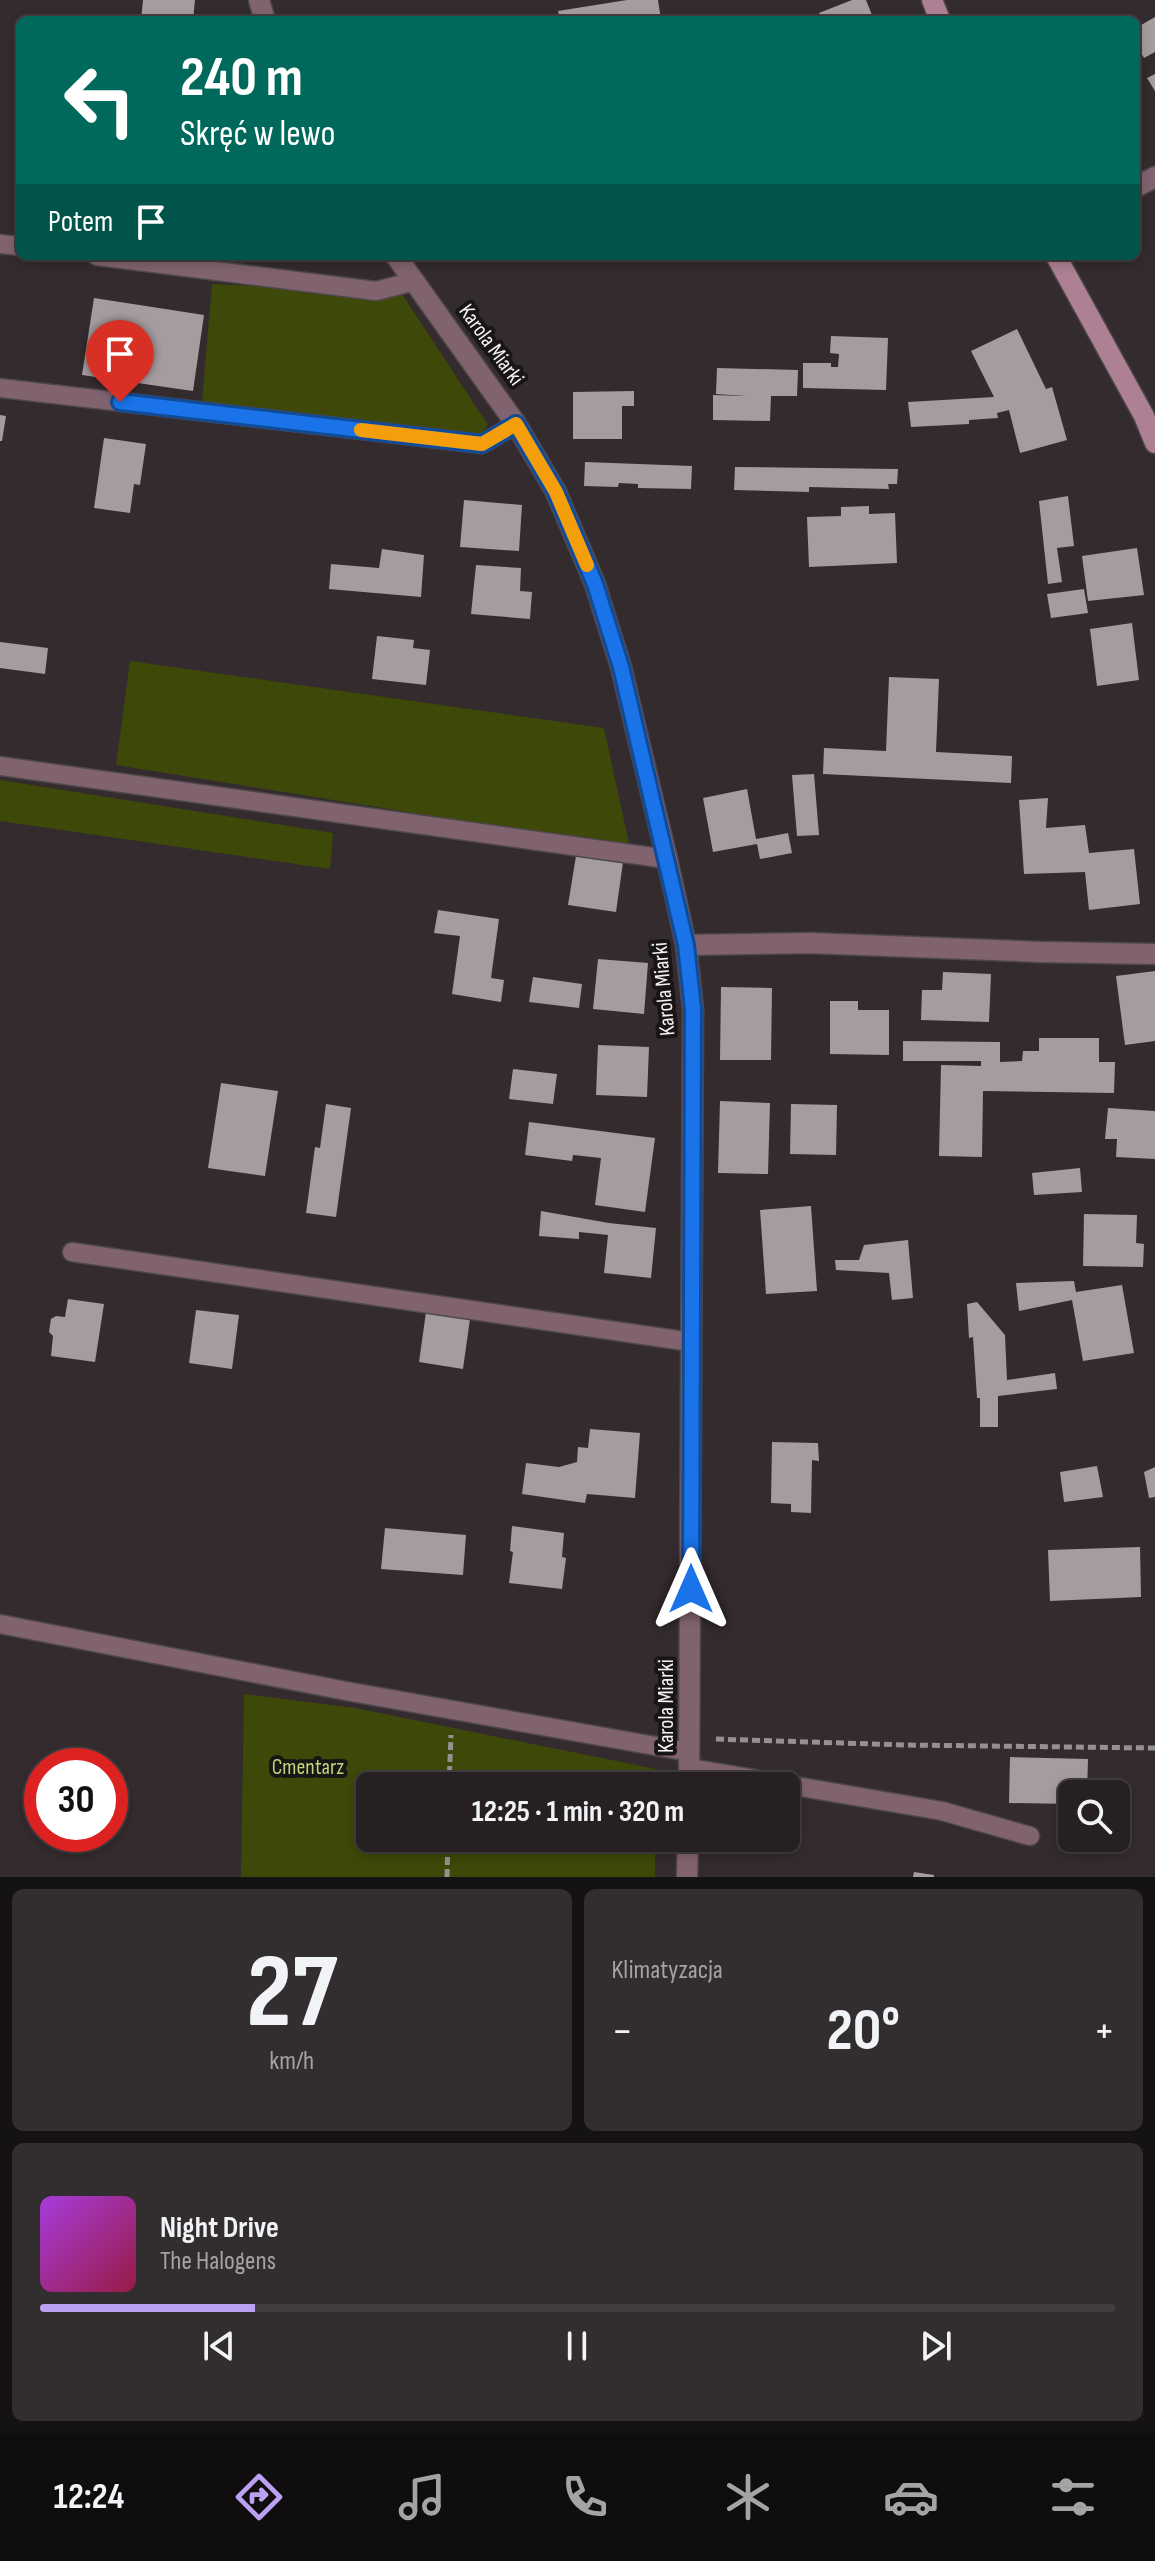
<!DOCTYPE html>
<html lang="pl">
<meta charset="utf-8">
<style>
:root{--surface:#262022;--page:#322d2f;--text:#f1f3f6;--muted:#a4a3a5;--line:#423e40;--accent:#bca0f2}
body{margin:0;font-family:"Sofia Sans Condensed",sans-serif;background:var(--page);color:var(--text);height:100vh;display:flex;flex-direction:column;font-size:30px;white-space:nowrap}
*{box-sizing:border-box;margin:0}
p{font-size:26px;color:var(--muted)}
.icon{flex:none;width:44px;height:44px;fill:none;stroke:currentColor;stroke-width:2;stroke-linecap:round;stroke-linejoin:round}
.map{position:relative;height:1877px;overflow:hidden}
.panel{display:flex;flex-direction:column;gap:12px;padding:12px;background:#151213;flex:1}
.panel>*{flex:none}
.hud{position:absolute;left:16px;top:16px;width:1124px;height:244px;border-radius:12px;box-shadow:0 4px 12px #0003,0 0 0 2px var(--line);background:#00695c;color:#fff;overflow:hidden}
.buttons{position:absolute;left:1058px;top:1780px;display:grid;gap:16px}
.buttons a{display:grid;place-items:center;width:72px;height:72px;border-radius:12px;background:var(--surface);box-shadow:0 4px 12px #0003,0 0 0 2px var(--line);font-size:40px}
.speed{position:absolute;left:24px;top:1748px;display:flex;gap:16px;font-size:40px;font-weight:700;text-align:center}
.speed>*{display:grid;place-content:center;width:104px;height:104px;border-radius:50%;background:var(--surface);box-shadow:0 4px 12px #0003,0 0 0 2px var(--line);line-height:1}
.speed .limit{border:12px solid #d22;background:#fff;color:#111}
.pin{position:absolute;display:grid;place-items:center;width:68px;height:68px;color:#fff;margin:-82px -34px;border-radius:50% 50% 50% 0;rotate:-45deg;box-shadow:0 0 8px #0007}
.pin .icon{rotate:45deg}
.me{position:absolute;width:88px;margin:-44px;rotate:0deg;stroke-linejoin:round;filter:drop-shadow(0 0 6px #0008)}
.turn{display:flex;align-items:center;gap:28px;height:168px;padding:0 32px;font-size:36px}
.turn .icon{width:104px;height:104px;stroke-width:2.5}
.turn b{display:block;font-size:56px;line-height:68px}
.then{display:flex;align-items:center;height:76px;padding:0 32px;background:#0003;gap:16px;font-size:30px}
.big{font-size:60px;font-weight:700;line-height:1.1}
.panel .tile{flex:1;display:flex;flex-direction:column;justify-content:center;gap:12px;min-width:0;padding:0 28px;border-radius:12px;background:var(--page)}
.panel .dial{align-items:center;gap:0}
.dial b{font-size:104px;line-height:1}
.song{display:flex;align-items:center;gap:24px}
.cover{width:96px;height:96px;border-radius:12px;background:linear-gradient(135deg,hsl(280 70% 55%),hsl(340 70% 35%))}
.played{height:8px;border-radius:4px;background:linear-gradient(90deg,var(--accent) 20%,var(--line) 20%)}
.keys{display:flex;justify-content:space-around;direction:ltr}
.heat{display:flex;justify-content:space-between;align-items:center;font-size:44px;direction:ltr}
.panel .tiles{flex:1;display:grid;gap:12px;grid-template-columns:1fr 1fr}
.tile:last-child{grid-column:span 2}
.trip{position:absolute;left:356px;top:1772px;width:444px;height:80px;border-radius:12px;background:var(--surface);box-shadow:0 4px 12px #0003,0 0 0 2px var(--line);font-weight:700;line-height:80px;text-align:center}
.tab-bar{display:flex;height:128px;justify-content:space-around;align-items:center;background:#0f0d0e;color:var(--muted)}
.tab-bar .icon{width:56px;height:56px}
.tab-bar .selected{color:var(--accent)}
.tab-bar b{font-size:36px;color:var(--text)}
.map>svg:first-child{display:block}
.green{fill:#3d4809}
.building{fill:#a59ca0}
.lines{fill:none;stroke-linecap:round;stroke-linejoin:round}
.lane-casing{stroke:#4e474a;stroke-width:21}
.street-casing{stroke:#4e474a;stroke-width:23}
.secondary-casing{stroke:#4e474a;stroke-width:23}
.path{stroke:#969092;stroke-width:5;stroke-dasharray:8 4;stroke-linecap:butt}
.lane{stroke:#80636f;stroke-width:18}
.street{stroke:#80636f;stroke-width:20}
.secondary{stroke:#ae8094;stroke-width:20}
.route-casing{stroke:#114b97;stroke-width:20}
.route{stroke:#1a73e8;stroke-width:14}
.slow{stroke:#f59e0b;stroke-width:14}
.labels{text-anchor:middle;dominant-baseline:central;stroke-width:8;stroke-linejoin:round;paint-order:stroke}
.street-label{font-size:22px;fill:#f6f1f3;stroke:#181516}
.park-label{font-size:22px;fill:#bfd576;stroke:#181516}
</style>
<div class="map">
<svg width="1155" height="1877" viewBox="0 0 1155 1877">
<rect width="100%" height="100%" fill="#332b2e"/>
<g class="green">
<polygon points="212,284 402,294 488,425 480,435 202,402"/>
<polygon points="130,661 604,728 630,848 116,765"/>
<polygon points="0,780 333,833 330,869 0,821"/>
<polygon points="244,1694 355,1708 656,1769 656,1786 370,1786 370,1838 655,1838 655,1877 241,1877"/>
</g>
<g class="building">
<polygon points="143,0 195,0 193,20 141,20"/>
<polygon points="627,0 658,0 661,20 560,20 558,11"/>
<polygon points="852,0 866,0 874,20 822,20 819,13"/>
<polygon points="1155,17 1155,52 1144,58 1136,44 1136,28"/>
<polygon points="1155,74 1155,91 1147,78"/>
<polygon points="94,298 204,315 193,391 82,375"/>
<polygon points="1017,329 1046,389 1052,387 1067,440 1020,453 1009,410 997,413 998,418 969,420 969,424 911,427 908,402 994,397 971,351"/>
<polygon points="831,336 888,338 886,390 803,388 803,363 831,363 831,367 838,367 839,354 830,353"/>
<polygon points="717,368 798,370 797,396 771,396 770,421 713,420 713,395 745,396 716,394"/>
<polygon points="634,391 634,406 622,406 622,439 573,439 573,392"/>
<polygon points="0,415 6,416 2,441 0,441"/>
<polygon points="104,438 146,444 140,485 134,484 130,513 94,508"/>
<polygon points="585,462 692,466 691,489 638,488 638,484 619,483 618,487 584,486"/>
<polygon points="735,467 898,469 897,484 888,484 889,489 809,487 809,492 734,490"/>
<polygon points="1068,496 1074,546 1057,548 1062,582 1048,584 1039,501"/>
<polygon points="464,500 522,505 519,551 460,547"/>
<polygon points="869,506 869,514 895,513 897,563 809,567 807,517 841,516 841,507"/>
<polygon points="1137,548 1144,595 1088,601 1082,556"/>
<polygon points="382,549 424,555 421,597 329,589 331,564 379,568"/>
<polygon points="476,565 521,568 520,591 532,592 530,619 471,614"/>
<polygon points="1084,589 1088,613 1051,618 1047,594"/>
<polygon points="1132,623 1139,680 1097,686 1090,629"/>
<polygon points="377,636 414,640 413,648 430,650 426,685 372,679"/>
<polygon points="0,642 48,648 45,674 0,668"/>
<polygon points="889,677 939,679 936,752 1012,756 1011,783 823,774 824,748 886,751"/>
<polygon points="814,774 819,835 797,836 792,775"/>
<polygon points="747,789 756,839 788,833 792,853 760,859 757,844 713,852 703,798"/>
<polygon points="1048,798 1046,828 1085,825 1089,853 1134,849 1140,904 1089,910 1085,872 1024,874 1019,800"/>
<polygon points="576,856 623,862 616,912 568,905"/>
<polygon points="438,910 499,919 491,978 504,980 501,1002 452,994 460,936 434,933"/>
<polygon points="598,959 648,963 644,1014 593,1009"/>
<polygon points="1155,971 1155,1041 1125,1045 1116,976"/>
<polygon points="943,972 991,974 989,1022 921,1020 922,990 942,990"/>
<polygon points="533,977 582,984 579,1008 529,1002"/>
<polygon points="721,987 772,988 771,1060 720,1060"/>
<polygon points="830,1001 858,1001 858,1010 889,1010 889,1055 830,1054"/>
<polygon points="1039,1038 1099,1038 1099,1062 1115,1062 1114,1093 983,1091 982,1157 939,1156 941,1065 981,1066 981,1061 903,1061 903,1041 1000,1042 1000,1062 1022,1061 1023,1051 1039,1051"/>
<polygon points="598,1045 649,1047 647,1097 596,1095"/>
<polygon points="513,1069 557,1074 553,1104 509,1099"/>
<polygon points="221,1083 278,1091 265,1176 208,1168"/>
<polygon points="720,1101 770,1103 768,1174 718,1173"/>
<polygon points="326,1104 351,1108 336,1217 306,1213 315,1147 320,1148"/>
<polygon points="791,1104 837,1105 836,1155 790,1154"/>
<polygon points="1108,1108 1155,1111 1155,1159 1116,1157 1117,1139 1105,1139"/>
<polygon points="529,1122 655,1138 645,1212 595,1205 601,1158 573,1155 572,1161 525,1155"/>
<polygon points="1080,1168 1082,1192 1034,1195 1032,1173"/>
<polygon points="811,1206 817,1291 766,1294 760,1210"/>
<polygon points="541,1211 609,1223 656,1228 651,1278 604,1273 608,1235 579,1232 579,1239 539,1236"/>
<polygon points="1084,1214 1137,1215 1136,1243 1144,1244 1143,1267 1083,1266"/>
<polygon points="908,1240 913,1298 892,1300 889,1273 836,1270 835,1260 859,1260 864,1245"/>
<polygon points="1074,1281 1076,1292 1122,1285 1134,1353 1083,1361 1072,1300 1019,1311 1016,1283"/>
<polygon points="68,1299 104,1304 95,1362 51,1356 53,1336 49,1332 51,1319 56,1316 65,1317"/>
<polygon points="977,1302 1005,1335 1007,1380 1055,1373 1057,1389 998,1396 998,1427 980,1427 980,1398 977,1398 973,1337 969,1338 967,1304"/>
<polygon points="196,1310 239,1315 232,1369 189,1363"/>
<polygon points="426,1312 470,1319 463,1369 419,1362"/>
<polygon points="590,1429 640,1433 635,1498 587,1494 585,1503 522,1494 526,1463 559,1467 577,1462 578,1447 588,1448"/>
<polygon points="772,1442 818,1443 819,1461 812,1460 811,1513 791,1512 791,1504 771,1503"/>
<polygon points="1097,1466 1103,1497 1064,1502 1060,1472"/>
<polygon points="1155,1467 1155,1497 1149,1498 1144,1472"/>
<polygon points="512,1526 564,1533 562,1557 566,1558 562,1589 509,1583 513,1552 510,1551"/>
<polygon points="385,1528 466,1535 463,1575 381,1569"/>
<polygon points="1140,1547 1141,1597 1050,1601 1048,1550"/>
<polygon points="1010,1757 1088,1759 1087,1794 1072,1794 1072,1804 1009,1803"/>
<polygon points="914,1872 934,1875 934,1877 913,1877"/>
</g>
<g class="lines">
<g class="lane-casing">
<g id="lane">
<polyline points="0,244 20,246"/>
<polyline points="97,256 376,291 415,281"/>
<polyline points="0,388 482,444 516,424"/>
<polyline points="0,766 667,859"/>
<polyline points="72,1252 691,1342"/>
<polyline points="0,1624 346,1691 689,1752"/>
<polyline points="690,1768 942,1811 1030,1836"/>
</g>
</g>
<g class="street-casing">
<g id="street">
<polyline points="259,0 265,20"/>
<polyline points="1136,187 1155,177"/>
<polyline points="396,256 516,424 556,492 595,584 621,667 667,859 686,945 693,1009 689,1786"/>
<polyline points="686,945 810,943 1041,952 1155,954"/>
<polyline points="687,1877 688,1838"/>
</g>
</g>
<g class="secondary-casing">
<g id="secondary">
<polyline points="932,0 940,20"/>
<polyline points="1056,256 1144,416 1155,443"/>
</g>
</g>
<g class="path">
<polyline points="716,1739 905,1745 1155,1748"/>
<polyline points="449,1786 451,1735"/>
<polyline points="447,1877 448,1838"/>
</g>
<use href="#lane" class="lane"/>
<use href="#street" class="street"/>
<use href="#secondary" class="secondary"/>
</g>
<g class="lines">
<g class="route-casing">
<polyline id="route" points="120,402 482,444 516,424 556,492 595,584 621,667 686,945 693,1009 691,1589"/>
</g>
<use href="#route" class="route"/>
<polyline class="slow" points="361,430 482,444 516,424 556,492 587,565"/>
</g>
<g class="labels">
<g class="street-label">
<text transform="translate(491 345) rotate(54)">Karola Miarki</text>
<text transform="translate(664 989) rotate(-95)">Karola Miarki</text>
<text transform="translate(666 1706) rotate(-90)">Karola Miarki</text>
</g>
<g class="park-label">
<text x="308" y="1767">Cmentarz</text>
</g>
</g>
</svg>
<div class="buttons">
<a><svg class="icon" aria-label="search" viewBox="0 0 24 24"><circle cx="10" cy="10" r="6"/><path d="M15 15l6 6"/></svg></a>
</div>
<div class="speed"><div class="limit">30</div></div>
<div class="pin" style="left:120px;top:402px;background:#d93025"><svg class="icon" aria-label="arrive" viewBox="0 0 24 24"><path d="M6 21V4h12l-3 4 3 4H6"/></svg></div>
<svg class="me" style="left:691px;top:1589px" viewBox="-20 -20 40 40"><path d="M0-17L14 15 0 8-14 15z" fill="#1a73e8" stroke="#fff" stroke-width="4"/></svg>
<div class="trip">12:25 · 1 min · 320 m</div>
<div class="hud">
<div class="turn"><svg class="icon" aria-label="left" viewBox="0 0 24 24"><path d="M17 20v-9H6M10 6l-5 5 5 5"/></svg><div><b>240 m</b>Skręć w lewo</div></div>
<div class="then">Potem<svg class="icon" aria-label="arrive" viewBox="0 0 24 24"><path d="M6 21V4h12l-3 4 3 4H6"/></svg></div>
</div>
</div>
<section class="panel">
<div class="tiles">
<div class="tile dial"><b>27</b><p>km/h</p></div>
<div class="tile"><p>Klimatyzacja</p>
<div class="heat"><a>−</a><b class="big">20°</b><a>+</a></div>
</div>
<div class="tile">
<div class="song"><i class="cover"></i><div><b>Night Drive</b><p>The Halogens</p></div></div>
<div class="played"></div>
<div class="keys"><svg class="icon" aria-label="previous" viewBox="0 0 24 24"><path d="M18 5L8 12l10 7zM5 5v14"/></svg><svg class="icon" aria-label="pause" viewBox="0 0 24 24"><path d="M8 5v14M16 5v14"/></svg><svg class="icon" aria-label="next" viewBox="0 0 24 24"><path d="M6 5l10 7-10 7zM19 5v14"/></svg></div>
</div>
</div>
</section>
<nav class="tab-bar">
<b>12:24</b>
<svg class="icon selected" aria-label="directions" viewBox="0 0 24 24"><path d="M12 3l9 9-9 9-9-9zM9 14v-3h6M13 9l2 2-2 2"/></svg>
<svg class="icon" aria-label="music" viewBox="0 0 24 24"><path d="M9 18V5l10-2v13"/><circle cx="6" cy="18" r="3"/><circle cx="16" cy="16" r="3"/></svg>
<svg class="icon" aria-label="phone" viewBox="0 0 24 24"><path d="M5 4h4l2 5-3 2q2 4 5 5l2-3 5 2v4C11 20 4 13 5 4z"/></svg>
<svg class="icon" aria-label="climate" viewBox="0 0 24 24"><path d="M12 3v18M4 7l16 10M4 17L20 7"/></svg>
<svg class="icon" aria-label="car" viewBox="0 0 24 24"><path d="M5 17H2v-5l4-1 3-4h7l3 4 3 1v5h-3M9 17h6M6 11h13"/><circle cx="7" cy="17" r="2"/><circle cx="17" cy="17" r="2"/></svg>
<svg class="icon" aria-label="filters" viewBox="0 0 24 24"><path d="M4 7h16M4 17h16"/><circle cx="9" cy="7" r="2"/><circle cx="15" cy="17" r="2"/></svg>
</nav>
